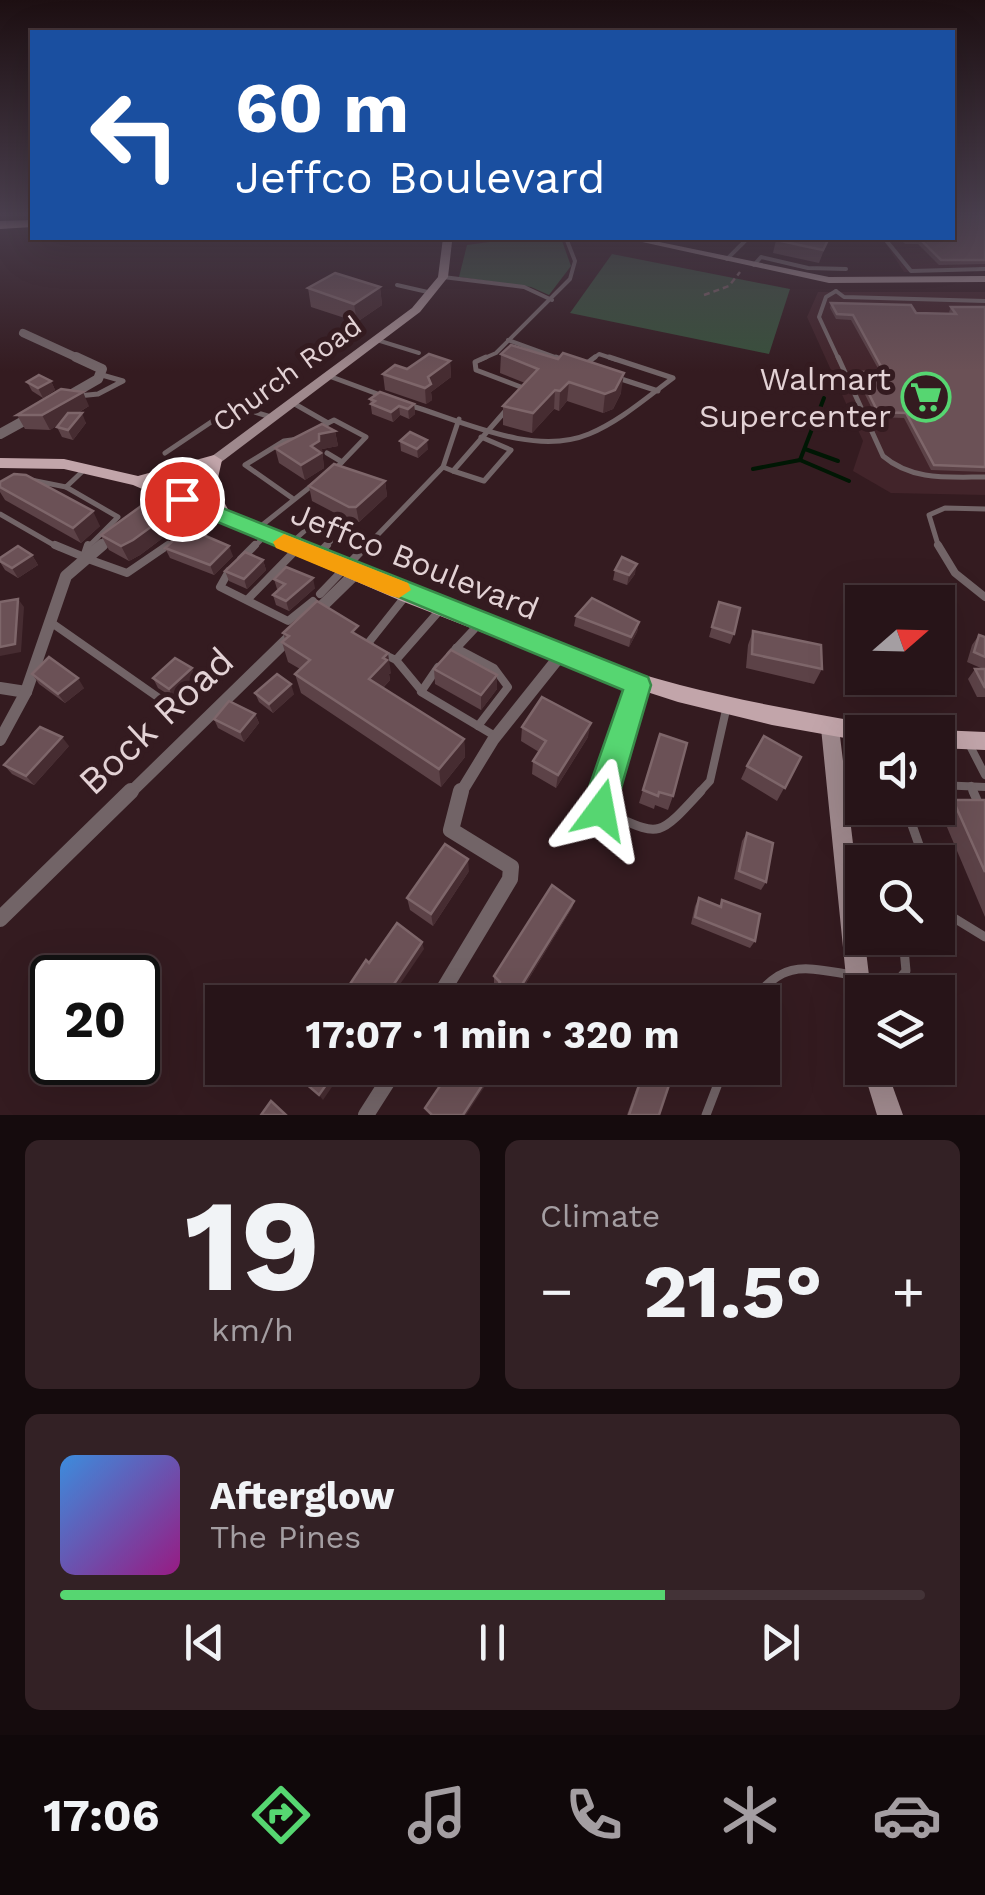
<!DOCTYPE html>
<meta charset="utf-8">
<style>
:root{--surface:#271418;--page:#332125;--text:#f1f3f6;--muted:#a49ea2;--line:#433337;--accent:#56d671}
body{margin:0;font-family:"Work Sans",sans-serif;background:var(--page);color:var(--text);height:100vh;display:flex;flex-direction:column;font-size:38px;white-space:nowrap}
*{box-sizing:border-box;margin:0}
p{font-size:32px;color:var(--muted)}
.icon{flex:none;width:55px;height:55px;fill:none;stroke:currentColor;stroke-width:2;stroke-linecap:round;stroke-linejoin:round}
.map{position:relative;height:1115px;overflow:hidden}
.drawer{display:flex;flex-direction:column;gap:25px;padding:25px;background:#150b0d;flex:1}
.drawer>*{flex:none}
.hud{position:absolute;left:30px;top:30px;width:925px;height:210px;border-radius:0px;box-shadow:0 10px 40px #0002,0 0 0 2px var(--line);background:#1a4fa0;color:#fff;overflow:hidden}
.needle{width:65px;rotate:70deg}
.controls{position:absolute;left:845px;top:585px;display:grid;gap:20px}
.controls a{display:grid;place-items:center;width:110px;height:110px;border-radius:0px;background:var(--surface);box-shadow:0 10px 40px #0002,0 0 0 2px var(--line);font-size:50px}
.speed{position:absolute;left:30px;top:955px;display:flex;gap:20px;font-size:50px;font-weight:700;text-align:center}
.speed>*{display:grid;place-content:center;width:130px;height:130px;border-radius:50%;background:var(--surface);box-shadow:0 10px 40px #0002,0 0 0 2px var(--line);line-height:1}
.speed .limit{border:5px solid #111;border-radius:15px;background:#fff;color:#111}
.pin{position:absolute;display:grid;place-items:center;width:85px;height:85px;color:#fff;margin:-42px;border:5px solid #fff;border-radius:50%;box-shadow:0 2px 10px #0007}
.me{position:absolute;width:110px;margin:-55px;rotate:13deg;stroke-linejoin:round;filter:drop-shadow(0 0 8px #0008)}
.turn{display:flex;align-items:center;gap:35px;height:210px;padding:0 40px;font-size:45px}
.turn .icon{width:130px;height:130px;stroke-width:2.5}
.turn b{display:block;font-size:70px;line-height:85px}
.big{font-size:75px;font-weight:700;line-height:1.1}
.drawer .tile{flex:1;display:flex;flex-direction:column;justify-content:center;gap:15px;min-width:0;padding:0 35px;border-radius:15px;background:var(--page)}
.drawer .dial{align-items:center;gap:0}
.dial b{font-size:130px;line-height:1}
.song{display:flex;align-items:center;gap:30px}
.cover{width:120px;height:120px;border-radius:15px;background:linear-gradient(135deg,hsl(210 70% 55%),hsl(310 70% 35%))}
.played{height:10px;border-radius:5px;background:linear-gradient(90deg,var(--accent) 70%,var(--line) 70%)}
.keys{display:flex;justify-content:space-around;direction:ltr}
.heat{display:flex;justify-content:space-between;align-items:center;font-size:55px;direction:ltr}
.drawer .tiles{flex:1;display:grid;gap:25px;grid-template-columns:1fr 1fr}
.tile:last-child{grid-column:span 2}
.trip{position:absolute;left:205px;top:985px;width:575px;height:100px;border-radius:0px;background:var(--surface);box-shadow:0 10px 40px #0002,0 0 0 2px var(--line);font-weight:700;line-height:100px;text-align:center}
.tabs{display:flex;height:160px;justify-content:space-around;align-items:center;background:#10080a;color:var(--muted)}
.tabs .icon{width:70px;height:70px}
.tabs .active{color:var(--accent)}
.tabs b{font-size:45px;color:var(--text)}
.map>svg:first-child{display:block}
.built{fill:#42242a}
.green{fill:#38503b}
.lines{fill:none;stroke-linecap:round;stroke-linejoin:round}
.stream{stroke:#001704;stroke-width:4}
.path{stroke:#776165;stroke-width:2.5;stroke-dasharray:6 4;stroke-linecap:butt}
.lane-far3{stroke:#726467;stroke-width:4}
.lane-far2{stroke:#726467;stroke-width:5}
.lane-far1{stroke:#726467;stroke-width:8}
.lane{stroke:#726467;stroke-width:9}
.street-far3{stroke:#726467;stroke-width:8}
.street-far2{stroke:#726467;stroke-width:10}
.street-far1{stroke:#726467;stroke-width:12}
.street{stroke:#726467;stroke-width:16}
.secondary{fill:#9f898d;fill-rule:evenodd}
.primary{fill:#c2a5aa;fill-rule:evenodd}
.highway{fill:#e1bfc5;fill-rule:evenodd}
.wall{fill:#5c4247}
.shaded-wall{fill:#462c31}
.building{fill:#6b5156;stroke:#7e666a;stroke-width:2.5}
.route{fill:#56d671;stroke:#388b49;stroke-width:2.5}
.slow{fill:#f59e0b}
.labels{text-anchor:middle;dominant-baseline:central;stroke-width:10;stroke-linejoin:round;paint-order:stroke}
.far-street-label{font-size:28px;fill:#e3d2d5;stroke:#341b20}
.poi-label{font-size:32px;fill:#e3d2d5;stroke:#341b20;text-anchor:end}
.street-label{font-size:32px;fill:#e3d2d5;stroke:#341b20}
.near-street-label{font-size:38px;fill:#e3d2d5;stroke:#341b20}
</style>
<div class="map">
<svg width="985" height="1115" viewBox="0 0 985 1115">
<rect width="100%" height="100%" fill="#341b20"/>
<g class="built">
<polygon points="953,215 985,215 985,270 904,272 882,238 952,238"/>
<polygon points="818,292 985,292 985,495 891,493 853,471 863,441 807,317"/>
</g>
<g class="green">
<polygon points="520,238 561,238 571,266 549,295 531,287 459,277 467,245"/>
<polygon points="612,254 790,289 769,354 570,313"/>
</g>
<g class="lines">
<g class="stream">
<polyline points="818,414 832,415"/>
<polyline points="805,449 838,461"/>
<polyline points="800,460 824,398"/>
<polyline points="753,469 800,460 849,481"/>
</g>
<polyline class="path" points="704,295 729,286 740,272"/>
<g class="lane-far3">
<polyline points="885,239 911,271 985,269"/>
<polyline points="727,259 748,238"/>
<polyline points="754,265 761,257 808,268 846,269"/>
<polyline points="443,277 524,287 552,300"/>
<polyline points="397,285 432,293"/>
<polyline points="836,291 826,297 819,317 839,360"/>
<polyline points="836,291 844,297 985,301"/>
<polyline points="377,340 419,353"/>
<polyline points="508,340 563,360"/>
<polyline points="480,360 496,353 570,279 575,261 566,238"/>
<polyline points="591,360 599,354 617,360"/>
</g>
<g class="lane-far2">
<polyline points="486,357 475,362 476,370 526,389"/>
<polyline points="556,357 566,361"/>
<path d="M838,357l45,99c29,25 66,21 102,21"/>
<polyline points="583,366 595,357"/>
<polyline points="329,376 383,396"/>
<polyline points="618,378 658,391"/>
<polyline points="78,396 98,394 123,381 102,375"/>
<polyline points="293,403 328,423 319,429"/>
<path d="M409,405c53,16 125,52 180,29 31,-13 57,-36 84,-56l-64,-21"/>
<polyline points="328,423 334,420 366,437 342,462"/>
<polyline points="165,453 235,406 271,417"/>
<polyline points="327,453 342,462 334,470"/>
<polyline points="443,467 453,471 507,409"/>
<polyline points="453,471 484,481 511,450 481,437"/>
<polyline points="31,480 66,487 85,469"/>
<polyline points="66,487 118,517 87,548"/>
<polyline points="292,498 245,465 284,441 299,439"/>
<polyline points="0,514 59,548"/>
<polyline points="256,530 315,483"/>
<polyline points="182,534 205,510"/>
<polyline points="290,544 318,519 341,531 324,548"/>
<polyline points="164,548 173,542"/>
<polyline points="253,548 265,536"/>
<polyline points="365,548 443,467 459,419"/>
<polyline points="939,548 929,515 945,508 985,509"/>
</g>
<g class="lane-far1">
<polyline points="55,545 84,557 88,545"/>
<polyline points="938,545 955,573 985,597"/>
<polyline points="317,555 327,545"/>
<polyline points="88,559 127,573 168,545"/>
<polyline points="241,559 255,545"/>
<polyline points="229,571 220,587 288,621 313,601"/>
<polyline points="320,594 367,545"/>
<polyline points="247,600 295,551"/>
<polyline points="49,621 169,705"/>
<polyline points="371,647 369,642 404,598"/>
<polyline points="456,648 494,668 508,687 478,726"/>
<polyline points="381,653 396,660 440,610"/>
<polyline points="450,655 479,624"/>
<polyline points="396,660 420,689"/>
<polyline points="438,667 421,692 495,736"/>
<polyline points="968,742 985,775"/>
<polyline points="938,785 985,787"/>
<polyline points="971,786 974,794"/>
<polyline points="602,794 638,685"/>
<polyline points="698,794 710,781 726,710"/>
</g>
<g class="lane">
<path d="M603,791l-2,19c60,26 54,31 100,-19"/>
<polyline points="973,791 985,819"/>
<polyline points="906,808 925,862"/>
<polyline points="941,910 985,937"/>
<polyline points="862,983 896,983 906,971 903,938"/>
<path d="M753,1002c29,-44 54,-34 100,-27"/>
<polyline points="706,1115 724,1068"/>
</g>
<polyline class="street-far3" points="23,333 82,360"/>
<g class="street-far2">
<polyline points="65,398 98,379 102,369 76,357"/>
<polyline points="0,434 31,417"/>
<polyline points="142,516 170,494"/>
<polyline points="99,548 114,535"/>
</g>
<g class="street-far1">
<polyline points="315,613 357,572"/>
<polyline points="0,688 26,692"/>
<polyline points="0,740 26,692 66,576 102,545"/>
<polyline points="129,794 291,636"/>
<polyline points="460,794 493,740 560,656"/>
</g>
<g class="street">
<polyline points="0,919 131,791"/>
<polyline points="436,1002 510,879 511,867 451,830 461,791"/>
<polyline points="366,1115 396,1068"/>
</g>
<g class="secondary">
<polygon points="443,238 485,238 480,241 452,242 448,277 420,312 175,497 165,497 163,494 165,491 412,308 438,277"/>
<polygon points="624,238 640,238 829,277 985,276 985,282 829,283"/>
<polygon points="830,720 836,722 839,728 871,992 862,992 862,1029 854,1025 850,1017 821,728 824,722"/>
<polygon points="862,1066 886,1068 903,1115 877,1115"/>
</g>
<g class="primary">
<path d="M214,455l8,5 -6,27 14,26c147,63 295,131 450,172 62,16 124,27 187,38l8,2 3,7h-16v9l-90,-16 -94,-23 -99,-32 -180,-70 -266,-115 -69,-16 -64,-1v-10l64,1 74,17zM205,468l-5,19 9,18 -55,-23z"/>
<polygon points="938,730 985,732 985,750 938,748 938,732 930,732"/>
</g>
<polygon class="highway" points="32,220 32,227 0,229 0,221"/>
</g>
<g class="wall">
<polygon points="985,219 985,264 939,265 918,244 905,244 899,238 952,238"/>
<polygon points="776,240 828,240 819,263 773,253"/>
<polygon points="380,287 382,305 357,322 311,307 308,288"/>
<polygon points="831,303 916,313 950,314 949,312 951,307 985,307 985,472 931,470 904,418 876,417 856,376 858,372 880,372 851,320 836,319 830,308"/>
<polygon points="501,354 621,393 613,409 603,413 567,401 559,411 554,409 532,433 503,425 503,406 525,383 500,373"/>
<polygon points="450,361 451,377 431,392 432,400 426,404 385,390 383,374"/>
<polygon points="51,381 55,390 43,398 32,391 27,382"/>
<polygon points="370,399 414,404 415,414 409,419 400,415 393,422 372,414"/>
<polygon points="89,406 78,413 86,423 73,440 62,437 57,427 59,424 50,430 25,429 17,415"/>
<polygon points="335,431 338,446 322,449 324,468 305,480 279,463 275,448"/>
<polygon points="400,441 428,449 418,458 401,451"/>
<polygon points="385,481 387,496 359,522 352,522 312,501 309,486"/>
<polygon points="0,482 100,526 81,543 5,500 0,492"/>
<polygon points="166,516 172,531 140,555 129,561 109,550 101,535"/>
<polygon points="165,548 233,556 214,575 170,558"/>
<polygon points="32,555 38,565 18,578 5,570 0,562 0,558"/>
<polygon points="263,560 266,570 247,589 229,581 225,571"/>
<polygon points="615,570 635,574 627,585 613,580"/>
<polygon points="274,579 315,588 289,611 276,605 273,595 279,590 277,589"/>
<polygon points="719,602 734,634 730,644 709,637"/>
<polygon points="576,616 639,622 637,632 629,647 574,626"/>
<polygon points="753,631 822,669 814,684 746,668 748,645"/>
<polygon points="283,633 360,637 391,673 389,674 390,680 383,688 464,739 465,757 441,787 301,693 295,674 300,669 288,662 282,642 285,639"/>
<polygon points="979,635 985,637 985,697 977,697 968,679 975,669 983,669 967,662 972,645"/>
<polygon points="434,669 497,675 497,689 481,710 435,684"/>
<polygon points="32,674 84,688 65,703 39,684"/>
<polygon points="153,678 196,678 174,698 158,688"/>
<polygon points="255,693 294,694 273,713 259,702"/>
<polygon points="255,714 259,723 244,742 218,728 214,719"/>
<polygon points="522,727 588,737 556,788 532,774 533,761 539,752 521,741"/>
<polygon points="660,734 673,796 668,810 655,805 654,809 639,803"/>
<polygon points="69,746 34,785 12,774 4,765"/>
<polygon points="801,757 777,801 741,779 747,766"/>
<polygon points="953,800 985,800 985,917 941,813"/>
<polygon points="747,833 766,882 761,890 734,879 742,841"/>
<polygon points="469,871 433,926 410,910 407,898"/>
<polygon points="699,898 719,906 722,900 755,941 750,948 691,924 695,906"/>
<polygon points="574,901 572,908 520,993 532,1002 491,1002 491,996 497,986 494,983 494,976"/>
<polygon points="645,1068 659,1115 627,1115 642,1073"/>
</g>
<g class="shaded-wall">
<polygon points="380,287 382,305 357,322 354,304"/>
<polygon points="450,361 451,377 431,392 432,400 426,404 425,388 428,377"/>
<polygon points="624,373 621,393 613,409 603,413 605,394"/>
<polygon points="51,381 55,390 43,398 38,388"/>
<polygon points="569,382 567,401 559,411 560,391"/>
<polygon points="555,390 554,409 532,433 533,413"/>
<polygon points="83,392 89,406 50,430 42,415"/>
<polygon points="414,404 415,414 409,419 408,409"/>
<polygon points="399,406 400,415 393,422 391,412"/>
<polygon points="82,413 86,423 73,440 68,430"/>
<polygon points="335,431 338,446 322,449 324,468 305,480 301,465 311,446 319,434"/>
<polygon points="427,440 428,449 418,458 417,449"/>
<polygon points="385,481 387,496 359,522 356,507"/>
<polygon points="93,511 100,526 81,543 73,528"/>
<polygon points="166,516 172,531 140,555 129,561 121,546"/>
<polygon points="229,546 233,556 214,575 210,565"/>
<polygon points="32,555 38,565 18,578 12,568"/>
<polygon points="263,560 266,570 247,589 244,579"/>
<polygon points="637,564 635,574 627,585 629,575"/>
<polygon points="313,578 315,588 289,611 286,601"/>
<polygon points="18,599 24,607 21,652 0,656 0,647"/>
<polygon points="639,622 637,632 629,647 631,637"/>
<polygon points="388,653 391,673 389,674 390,680 373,698 369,679"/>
<polygon points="192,668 196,678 174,698 169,689"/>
<polygon points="497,675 497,689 481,710 481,695"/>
<polygon points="78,678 84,688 65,703 58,694"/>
<polygon points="291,684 294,694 273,713 269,704"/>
<polygon points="255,714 259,723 244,742 240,732"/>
<polygon points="591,723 588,737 556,788 558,775"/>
<polygon points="62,737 69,746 34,785 26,776"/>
<polygon points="464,739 465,757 441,787 439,769"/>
<polygon points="468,859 469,871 433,926 431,914"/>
<polygon points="574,901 572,908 517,998 518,991"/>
<polygon points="422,942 424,949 388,1002 382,1002"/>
<polygon points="338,1068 345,1068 323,1100 319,1095"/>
<polygon points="489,1075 489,1080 466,1115 463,1115"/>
</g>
<g class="building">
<polygon points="952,215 980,215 985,219 985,260 941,260 920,239 907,240 905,238 952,238"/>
<polygon points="778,238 816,238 828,240 823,250 776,240"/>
<polygon points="335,273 380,287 354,304 308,288"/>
<polygon points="831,303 911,305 916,313 956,314 951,307 985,307 985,467 934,465 906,413 878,412 858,372 884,372 853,315 837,314"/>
<polygon points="511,345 558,359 563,353 624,373 615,390 605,394 569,382 560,391 555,390 533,413 503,406 538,369 501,354"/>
<polygon points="429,354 450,361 428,377 431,384 425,388 383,374 395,365 407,369"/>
<polygon points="39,375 51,381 38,388 27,382"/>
<polygon points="61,389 83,392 42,415 17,415"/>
<polygon points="380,392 414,404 408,409 399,406 391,412 371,404 375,401 370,399"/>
<polygon points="68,413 82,413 68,430 57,427"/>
<polygon points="322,424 335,431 319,434 319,441 311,446 321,453 301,465 275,448"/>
<polygon points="410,432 427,440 417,449 400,441"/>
<polygon points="334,464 385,481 356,507 349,507 309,486"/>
<polygon points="14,474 26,475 93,511 73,528 0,487 0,482"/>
<polygon points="144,504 166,516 133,540 121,546 101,535"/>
<polygon points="187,528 229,546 210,565 165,548"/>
<polygon points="18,546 32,555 12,568 0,561 0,558"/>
<polygon points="245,552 263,560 244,579 225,571"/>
<polygon points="622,557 637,564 629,575 615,570"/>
<polygon points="286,567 313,578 286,601 273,595 285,584 274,579"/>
<polygon points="592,598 639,622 631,637 576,616"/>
<polygon points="18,599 15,644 0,647 0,602"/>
<polygon points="317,601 358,626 352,632 388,653 383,658 387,660 369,679 464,739 439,769 295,674 310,660 282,642 289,636 283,633"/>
<polygon points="719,602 740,608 734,634 712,627"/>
<polygon points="753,631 821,645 822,669 752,654"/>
<polygon points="979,635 985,637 985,657 974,652"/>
<polygon points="451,650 497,675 481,695 434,669"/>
<polygon points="49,657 78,678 58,694 32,674"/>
<polygon points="175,658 192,668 169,689 153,678"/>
<polygon points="975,669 985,669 985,688"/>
<polygon points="277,674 291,684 269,704 255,693"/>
<polygon points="542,697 591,723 558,775 533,761 546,741 522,727"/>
<polygon points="229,701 255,714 240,732 214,719"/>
<polygon points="40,727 62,737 26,776 4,765"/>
<polygon points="660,734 687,743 673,796 659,792 658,796 643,790"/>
<polygon points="764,736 801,757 785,788 747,766"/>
<polygon points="953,800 985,800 985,872"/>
<polygon points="747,833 773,843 766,882 739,871"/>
<polygon points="445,844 468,859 431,914 407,898"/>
<polygon points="552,885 574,901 518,991 532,1002 499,1002 491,996 500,982 494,976"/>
<polygon points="699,898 721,907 722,900 760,914 755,941 695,917"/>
<polygon points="397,923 422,942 382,1002 338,1002 366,960 369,963"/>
<polygon points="294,1068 338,1068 319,1095 291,1071"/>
<polygon points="452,1068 480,1068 489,1075 463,1115 432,1115 425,1108"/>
<polygon points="645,1068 670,1082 659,1115 629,1115"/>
<polygon points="271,1101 286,1115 261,1115"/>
</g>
<linearGradient id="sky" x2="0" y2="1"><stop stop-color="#1d0f12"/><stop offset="0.58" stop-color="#4a3f4e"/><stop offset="1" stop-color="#4a3f4e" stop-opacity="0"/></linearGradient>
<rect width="985" height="371" fill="url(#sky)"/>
<polygon class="route" points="182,492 648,677 651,685 612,819 601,824 590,819 586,796 623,690 174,504 174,494"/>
<polygon class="slow" points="284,534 408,583 411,590 399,598 391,596 276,548 273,542"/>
<defs>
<g id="supermarket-ring" transform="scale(2.5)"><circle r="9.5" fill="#341b20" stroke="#56d671" stroke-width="1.5"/><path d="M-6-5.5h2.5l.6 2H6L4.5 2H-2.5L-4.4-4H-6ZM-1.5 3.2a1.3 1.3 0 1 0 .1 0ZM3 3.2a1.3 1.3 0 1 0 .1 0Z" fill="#56d671"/></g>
</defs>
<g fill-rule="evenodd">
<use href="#supermarket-ring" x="926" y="397"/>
</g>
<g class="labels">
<g class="far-street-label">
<text transform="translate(287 374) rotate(-36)">Church Road</text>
</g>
<g class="poi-label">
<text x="891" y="379">Walmart<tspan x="891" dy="37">Supercenter</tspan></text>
</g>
<g class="street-label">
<text transform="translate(415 561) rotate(22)">Jeffco Boulevard</text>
</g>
<g class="near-street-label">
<text transform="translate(156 721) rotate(-43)">Bock Road</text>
</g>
</g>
</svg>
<div class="controls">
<a><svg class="needle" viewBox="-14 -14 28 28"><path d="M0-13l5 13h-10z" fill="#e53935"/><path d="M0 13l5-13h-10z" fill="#a49ea2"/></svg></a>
<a><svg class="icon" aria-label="sound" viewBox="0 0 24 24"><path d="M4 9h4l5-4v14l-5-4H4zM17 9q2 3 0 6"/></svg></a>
<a><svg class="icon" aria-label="search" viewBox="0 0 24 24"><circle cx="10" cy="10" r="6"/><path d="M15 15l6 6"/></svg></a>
<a><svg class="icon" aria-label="layers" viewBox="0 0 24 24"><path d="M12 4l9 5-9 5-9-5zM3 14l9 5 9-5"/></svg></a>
</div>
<div class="speed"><div class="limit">20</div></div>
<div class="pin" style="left:182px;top:499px;background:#d93025"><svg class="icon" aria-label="arrive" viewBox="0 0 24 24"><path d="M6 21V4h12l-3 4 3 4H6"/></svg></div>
<svg class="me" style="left:601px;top:810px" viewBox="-20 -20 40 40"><path d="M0-17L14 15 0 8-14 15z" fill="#56d671" stroke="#fff" stroke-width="4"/></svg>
<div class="trip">17:07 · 1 min · 320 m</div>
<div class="hud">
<div class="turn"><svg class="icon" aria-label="left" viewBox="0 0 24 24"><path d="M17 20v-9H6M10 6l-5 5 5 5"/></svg><div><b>60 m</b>Jeffco Boulevard</div></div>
</div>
</div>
<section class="drawer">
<div class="tiles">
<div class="tile dial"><b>19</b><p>km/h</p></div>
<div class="tile"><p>Climate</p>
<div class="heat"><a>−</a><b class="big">21.5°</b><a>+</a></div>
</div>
<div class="tile">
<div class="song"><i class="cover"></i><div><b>Afterglow</b><p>The Pines</p></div></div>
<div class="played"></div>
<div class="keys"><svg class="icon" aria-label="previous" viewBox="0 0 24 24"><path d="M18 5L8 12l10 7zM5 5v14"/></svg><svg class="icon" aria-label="pause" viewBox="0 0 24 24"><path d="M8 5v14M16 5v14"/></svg><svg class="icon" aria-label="next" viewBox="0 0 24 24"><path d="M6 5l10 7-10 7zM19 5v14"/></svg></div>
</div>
</div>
</section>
<nav class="tabs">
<b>17:06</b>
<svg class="icon active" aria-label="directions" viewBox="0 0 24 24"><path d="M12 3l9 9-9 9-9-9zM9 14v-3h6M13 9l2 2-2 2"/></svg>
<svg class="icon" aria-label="music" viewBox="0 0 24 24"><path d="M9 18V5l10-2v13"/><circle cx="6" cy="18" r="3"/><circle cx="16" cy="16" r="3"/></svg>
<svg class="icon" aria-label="phone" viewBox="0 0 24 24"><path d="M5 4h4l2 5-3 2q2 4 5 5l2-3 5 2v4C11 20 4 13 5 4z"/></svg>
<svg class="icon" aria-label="climate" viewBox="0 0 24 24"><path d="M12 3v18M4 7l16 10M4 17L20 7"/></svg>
<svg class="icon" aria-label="car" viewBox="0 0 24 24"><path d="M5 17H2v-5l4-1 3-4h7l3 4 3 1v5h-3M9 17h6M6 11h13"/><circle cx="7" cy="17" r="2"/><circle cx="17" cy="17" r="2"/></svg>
</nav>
